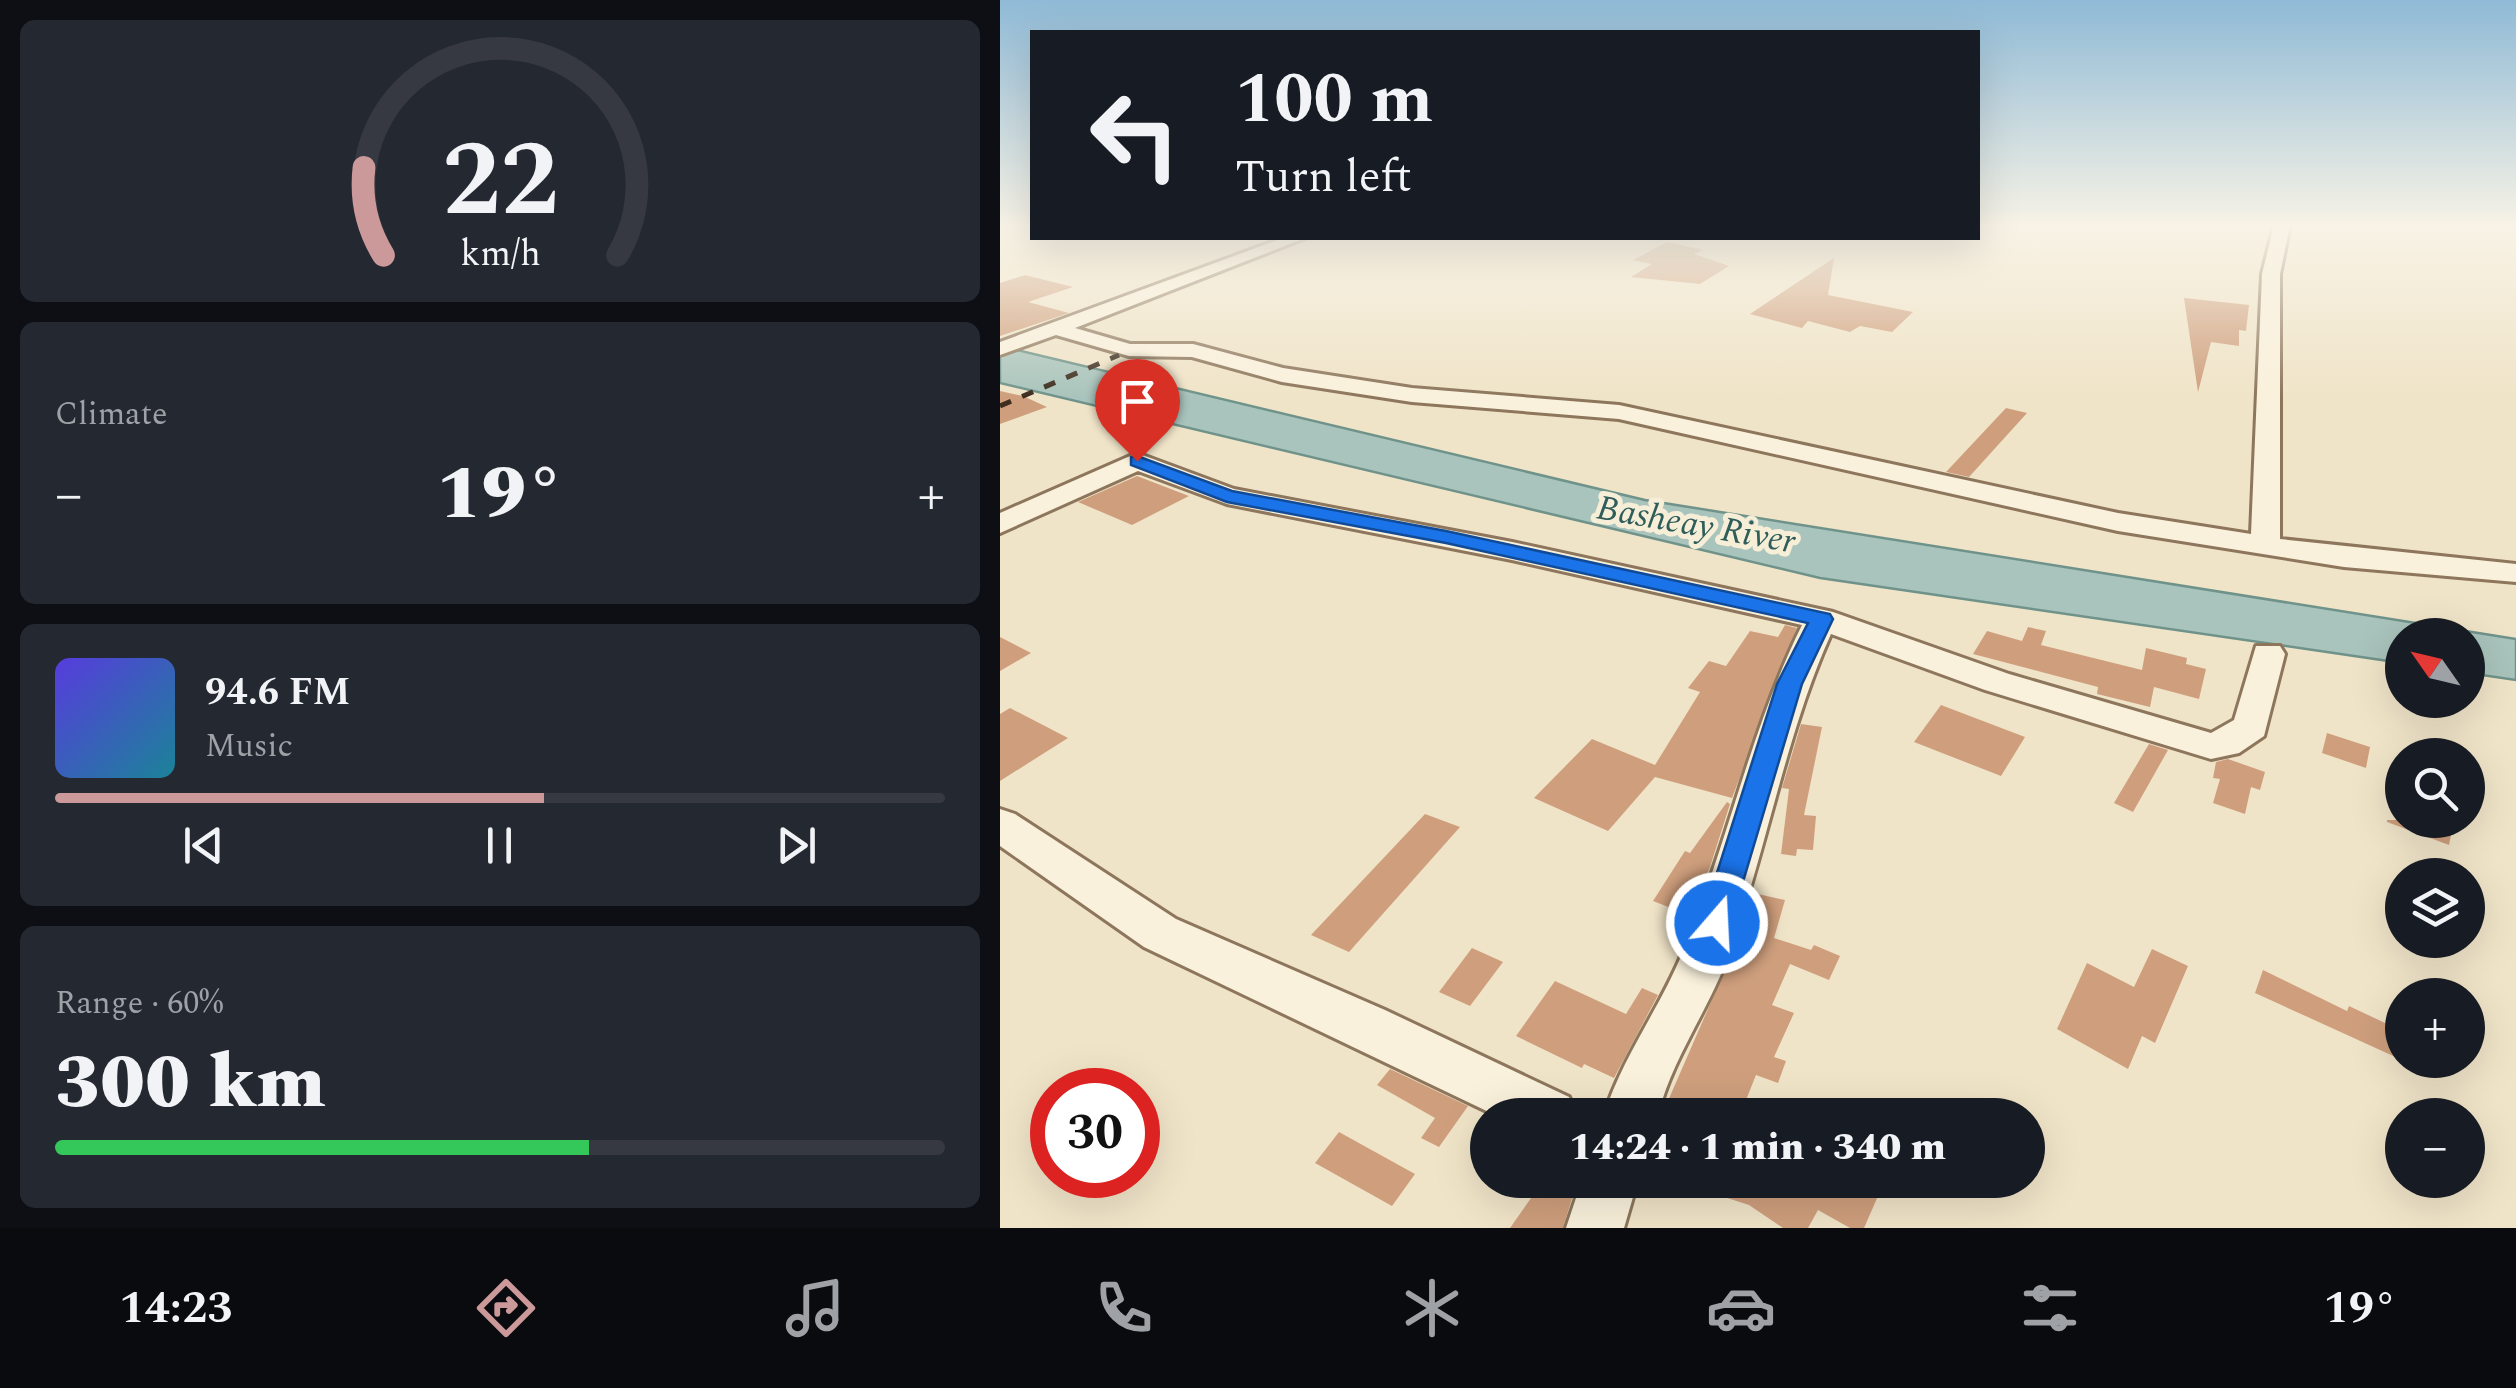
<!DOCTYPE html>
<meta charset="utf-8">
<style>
:root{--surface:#171b24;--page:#242831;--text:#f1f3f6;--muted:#9ea1a6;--line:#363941;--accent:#cc999b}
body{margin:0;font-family:Spectral,serif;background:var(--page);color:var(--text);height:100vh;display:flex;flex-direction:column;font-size:38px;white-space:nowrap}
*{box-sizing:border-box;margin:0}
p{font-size:32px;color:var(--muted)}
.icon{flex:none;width:55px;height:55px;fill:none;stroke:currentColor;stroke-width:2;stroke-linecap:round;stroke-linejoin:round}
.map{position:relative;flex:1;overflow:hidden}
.side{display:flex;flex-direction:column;gap:20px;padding:20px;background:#0d0f14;width:1000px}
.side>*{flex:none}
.top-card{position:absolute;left:30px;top:30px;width:950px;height:210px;border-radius:0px;box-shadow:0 10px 40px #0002;background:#171b24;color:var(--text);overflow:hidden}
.needle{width:65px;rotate:304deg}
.controls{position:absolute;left:1385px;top:618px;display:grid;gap:20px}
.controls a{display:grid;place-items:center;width:100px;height:100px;border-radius:50%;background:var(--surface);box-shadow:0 10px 40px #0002;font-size:50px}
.speed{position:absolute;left:30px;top:1068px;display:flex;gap:20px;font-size:50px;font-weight:700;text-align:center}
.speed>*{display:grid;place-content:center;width:130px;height:130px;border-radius:50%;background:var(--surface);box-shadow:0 10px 40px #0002;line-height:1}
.speed .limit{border:15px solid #d22;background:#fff;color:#111}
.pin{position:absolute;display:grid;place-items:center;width:85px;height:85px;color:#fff;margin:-102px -42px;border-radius:50% 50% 50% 0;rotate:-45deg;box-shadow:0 0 10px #0007}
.pin .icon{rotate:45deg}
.me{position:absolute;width:110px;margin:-55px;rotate:19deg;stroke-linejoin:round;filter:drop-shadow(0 0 8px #0008)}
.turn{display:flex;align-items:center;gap:35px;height:210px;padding:0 40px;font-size:45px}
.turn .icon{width:130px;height:130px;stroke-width:2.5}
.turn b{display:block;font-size:70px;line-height:85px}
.big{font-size:75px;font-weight:800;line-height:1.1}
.side .tile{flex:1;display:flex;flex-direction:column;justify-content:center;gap:15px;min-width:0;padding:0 35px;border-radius:15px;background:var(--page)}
.side .dial{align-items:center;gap:0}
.dial svg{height:260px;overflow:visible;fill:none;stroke:var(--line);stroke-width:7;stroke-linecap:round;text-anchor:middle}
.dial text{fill:var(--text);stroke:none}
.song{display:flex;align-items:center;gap:30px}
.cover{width:120px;height:120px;border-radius:15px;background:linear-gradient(135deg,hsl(250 70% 55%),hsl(190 70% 35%))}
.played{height:10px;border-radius:5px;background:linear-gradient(90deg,var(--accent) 55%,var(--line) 55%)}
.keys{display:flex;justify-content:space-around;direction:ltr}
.heat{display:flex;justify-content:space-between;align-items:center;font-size:55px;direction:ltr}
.charge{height:15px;border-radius:8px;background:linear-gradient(90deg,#34c759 60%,var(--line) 0)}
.trip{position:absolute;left:470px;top:1098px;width:575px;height:100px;border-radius:50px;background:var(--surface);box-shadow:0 10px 40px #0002;font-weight:800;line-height:100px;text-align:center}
.menu{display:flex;height:160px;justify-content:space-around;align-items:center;background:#090b0e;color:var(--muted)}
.menu .icon{width:70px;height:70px}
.menu .on{color:var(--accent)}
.menu b{font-size:45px;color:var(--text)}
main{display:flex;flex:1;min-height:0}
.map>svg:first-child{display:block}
.water{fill:#a9c4bc;stroke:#6f938a;stroke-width:2.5}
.building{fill:#cf9f7d}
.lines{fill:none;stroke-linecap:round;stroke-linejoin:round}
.minor-casing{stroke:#8d765c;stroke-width:6}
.minor{fill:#faf1dc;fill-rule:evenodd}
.rail{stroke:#3d2e20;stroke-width:5;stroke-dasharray:12 12;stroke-linecap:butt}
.route{fill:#1a73e8;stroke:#114b97;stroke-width:2.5}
.labels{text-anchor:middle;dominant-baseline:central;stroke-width:10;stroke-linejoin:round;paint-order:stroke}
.water-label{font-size:35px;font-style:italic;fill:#2f5d5a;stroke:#f7eed8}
</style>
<main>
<section class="side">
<div class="tile dial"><svg viewBox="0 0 100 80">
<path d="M14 69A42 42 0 1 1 86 69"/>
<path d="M14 69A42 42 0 0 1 8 42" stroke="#cc999b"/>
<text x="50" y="56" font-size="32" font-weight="700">22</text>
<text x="50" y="72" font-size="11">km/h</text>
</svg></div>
<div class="tile"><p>Climate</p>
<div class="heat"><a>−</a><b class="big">19°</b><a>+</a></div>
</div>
<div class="tile">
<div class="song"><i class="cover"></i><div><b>94.6 FM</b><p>Music</p></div></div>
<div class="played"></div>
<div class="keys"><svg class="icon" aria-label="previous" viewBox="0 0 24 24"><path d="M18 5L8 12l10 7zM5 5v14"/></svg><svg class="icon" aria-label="pause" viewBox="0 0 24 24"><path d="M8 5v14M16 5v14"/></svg><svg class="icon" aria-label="next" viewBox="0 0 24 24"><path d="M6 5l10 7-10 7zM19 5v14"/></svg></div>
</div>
<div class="tile"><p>Range · 60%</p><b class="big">300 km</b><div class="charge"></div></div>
</section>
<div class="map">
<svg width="1516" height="1228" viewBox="0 0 1516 1228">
<rect width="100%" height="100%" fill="#f0e4c8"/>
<polygon class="water" points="0,346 645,500 1516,639 1516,680 1468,673 1468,635 1402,635 1402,663 820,578 0,383"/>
<g class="building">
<polygon points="667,242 703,250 694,254 729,266 700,284 631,277 652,264 633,260"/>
<polygon points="834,258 828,295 913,312 892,332 860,326 850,332 808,321 802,328 750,314"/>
<polygon points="25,275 73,287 28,302 69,313 0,336 0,283"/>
<polygon points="1184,298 1249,305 1246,331 1239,330 1239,346 1211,342 1198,392"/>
<polygon points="0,391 23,396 47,407 0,424"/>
<polygon points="1006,408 1027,413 969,477 946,472"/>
<polygon points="137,476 189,496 132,525 78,502"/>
<polygon points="785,625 797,628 732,798 655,777 608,831 534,798 592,739 655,765 700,692 688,688 709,661 726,666 750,631 778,637"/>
<polygon points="1028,627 1046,631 1041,645 1142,670 1146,648 1187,658 1186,664 1206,669 1199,699 1154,687 1150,707 1097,694 1098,687 973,654 987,631 1022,641"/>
<polygon points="0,637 31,653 0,671"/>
<polygon points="941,705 1025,737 1001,776 914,742"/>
<polygon points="10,708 68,738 0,781 0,714"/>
<polygon points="801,724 822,727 804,815 816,816 813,850 797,849 796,856 781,854 789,789 782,788"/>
<polygon points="1327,733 1370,747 1366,768 1322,753"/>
<polygon points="1149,744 1168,750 1133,812 1114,803"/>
<polygon points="1228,759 1265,772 1260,790 1251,787 1245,814 1213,803 1220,779 1213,778 1216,762"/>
<polygon points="727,802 730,804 710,867 689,915 653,901 685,851 690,853"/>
<polygon points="425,814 460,827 349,952 311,935"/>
<polygon points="1387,820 1454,820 1449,845 1387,822"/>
<polygon points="758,894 785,900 774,938 811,950 814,945 840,956 829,980 790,964 772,1005 794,1013 774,1057 786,1061 778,1083 756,1075 740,1115 724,1115 700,1106 696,1115 664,1110"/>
<polygon points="472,948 503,962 470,1006 439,992"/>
<polygon points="1152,949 1188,966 1155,1043 1142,1036 1128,1069 1057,1029 1087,963 1134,987"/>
<polygon points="1263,970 1347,1011 1349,1006 1402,1031 1402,1060 1255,993"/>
<polygon points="555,981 626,1014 642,988 658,995 614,1078 584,1064 582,1068 516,1036"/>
<polygon points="390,1069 468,1106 439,1147 421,1138 435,1118 377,1085"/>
<polygon points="339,1132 415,1174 392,1206 315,1163"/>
<polygon points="684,1180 885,1180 864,1228 850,1228 818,1210 808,1228 783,1228 749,1205 684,1184"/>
<polygon points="536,1191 573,1195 563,1228 510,1228"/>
</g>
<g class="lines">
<g class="minor-casing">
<g id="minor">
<polygon points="1274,225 1290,225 1280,274 1280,539 1516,564 1516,582 1344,567 1118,531 619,419 412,402 282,382 192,357 129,356 56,335 0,355 0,342 283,238 305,238 75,328 130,344 193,344 283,368 412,388 619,405 1118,513 1251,534 1262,274"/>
<path d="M137,453l97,36 278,53 321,70 176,62 202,59 23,-13 22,-74h24l5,8 -21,82 -25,17 -28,6 -226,-69 -154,-56c-46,102 -64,215 -102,320 -20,56 -57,104 -71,161h-54c19,-60 57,-108 80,-166 44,-107 67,-221 118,-324l-290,-65 -285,-56 -89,-33 -138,62v-20z"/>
<polygon points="0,809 15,814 176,919 385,1010 569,1097 577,1115 495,1115 144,947 0,846"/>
<polygon points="582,1180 638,1180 624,1228 566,1228"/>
</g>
</g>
<use href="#minor" class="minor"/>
<polyline class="rail" points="0,406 119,355"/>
</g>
<linearGradient id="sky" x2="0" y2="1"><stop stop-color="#8fbad6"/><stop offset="0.57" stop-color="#f8f3e6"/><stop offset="1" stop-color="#f8f3e6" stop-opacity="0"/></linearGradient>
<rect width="1516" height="397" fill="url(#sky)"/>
<polygon class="route" points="137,456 232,491 446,531 830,614 833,619 802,684 728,932 717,936 706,932 701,923 777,684 808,623 446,543 227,502 131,465 131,457"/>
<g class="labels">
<g class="water-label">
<text transform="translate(696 525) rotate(10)">Basheay River</text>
</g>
</g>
</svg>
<div class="controls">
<a><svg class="needle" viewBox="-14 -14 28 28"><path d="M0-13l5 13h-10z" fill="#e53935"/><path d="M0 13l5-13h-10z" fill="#9ea1a6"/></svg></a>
<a><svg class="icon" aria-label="search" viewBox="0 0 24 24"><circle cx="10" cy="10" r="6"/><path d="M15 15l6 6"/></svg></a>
<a><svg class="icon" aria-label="layers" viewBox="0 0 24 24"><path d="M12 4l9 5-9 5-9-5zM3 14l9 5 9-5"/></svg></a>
<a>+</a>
<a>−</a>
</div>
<div class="speed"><div class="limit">30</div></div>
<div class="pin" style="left:137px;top:461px;background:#d93025"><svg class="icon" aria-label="arrive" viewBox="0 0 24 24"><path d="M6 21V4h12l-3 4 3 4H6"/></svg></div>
<svg class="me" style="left:717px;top:923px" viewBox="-20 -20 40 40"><circle r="17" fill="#1a73e8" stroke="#fff" stroke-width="3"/><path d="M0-11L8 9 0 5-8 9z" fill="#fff"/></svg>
<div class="trip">14:24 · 1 min · 340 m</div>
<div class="top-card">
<div class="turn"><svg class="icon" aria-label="left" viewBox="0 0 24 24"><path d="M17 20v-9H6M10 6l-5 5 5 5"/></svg><div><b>100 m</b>Turn left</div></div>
</div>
</div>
</main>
<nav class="menu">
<b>14:23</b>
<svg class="icon on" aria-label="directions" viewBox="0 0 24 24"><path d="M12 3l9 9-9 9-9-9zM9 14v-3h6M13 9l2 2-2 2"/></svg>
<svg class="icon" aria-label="music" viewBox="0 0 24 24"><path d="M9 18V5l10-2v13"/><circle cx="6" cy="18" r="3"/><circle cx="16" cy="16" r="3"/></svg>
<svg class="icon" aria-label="phone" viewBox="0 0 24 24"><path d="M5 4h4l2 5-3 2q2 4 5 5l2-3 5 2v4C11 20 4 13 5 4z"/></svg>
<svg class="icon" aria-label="climate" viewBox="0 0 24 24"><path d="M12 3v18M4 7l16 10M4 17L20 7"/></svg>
<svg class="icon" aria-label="car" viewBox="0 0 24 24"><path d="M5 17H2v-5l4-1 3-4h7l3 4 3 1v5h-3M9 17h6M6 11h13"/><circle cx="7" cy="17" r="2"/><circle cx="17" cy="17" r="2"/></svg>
<svg class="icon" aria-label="filters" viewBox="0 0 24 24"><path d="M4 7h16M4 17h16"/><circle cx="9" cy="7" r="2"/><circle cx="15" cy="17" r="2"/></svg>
<b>19°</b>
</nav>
